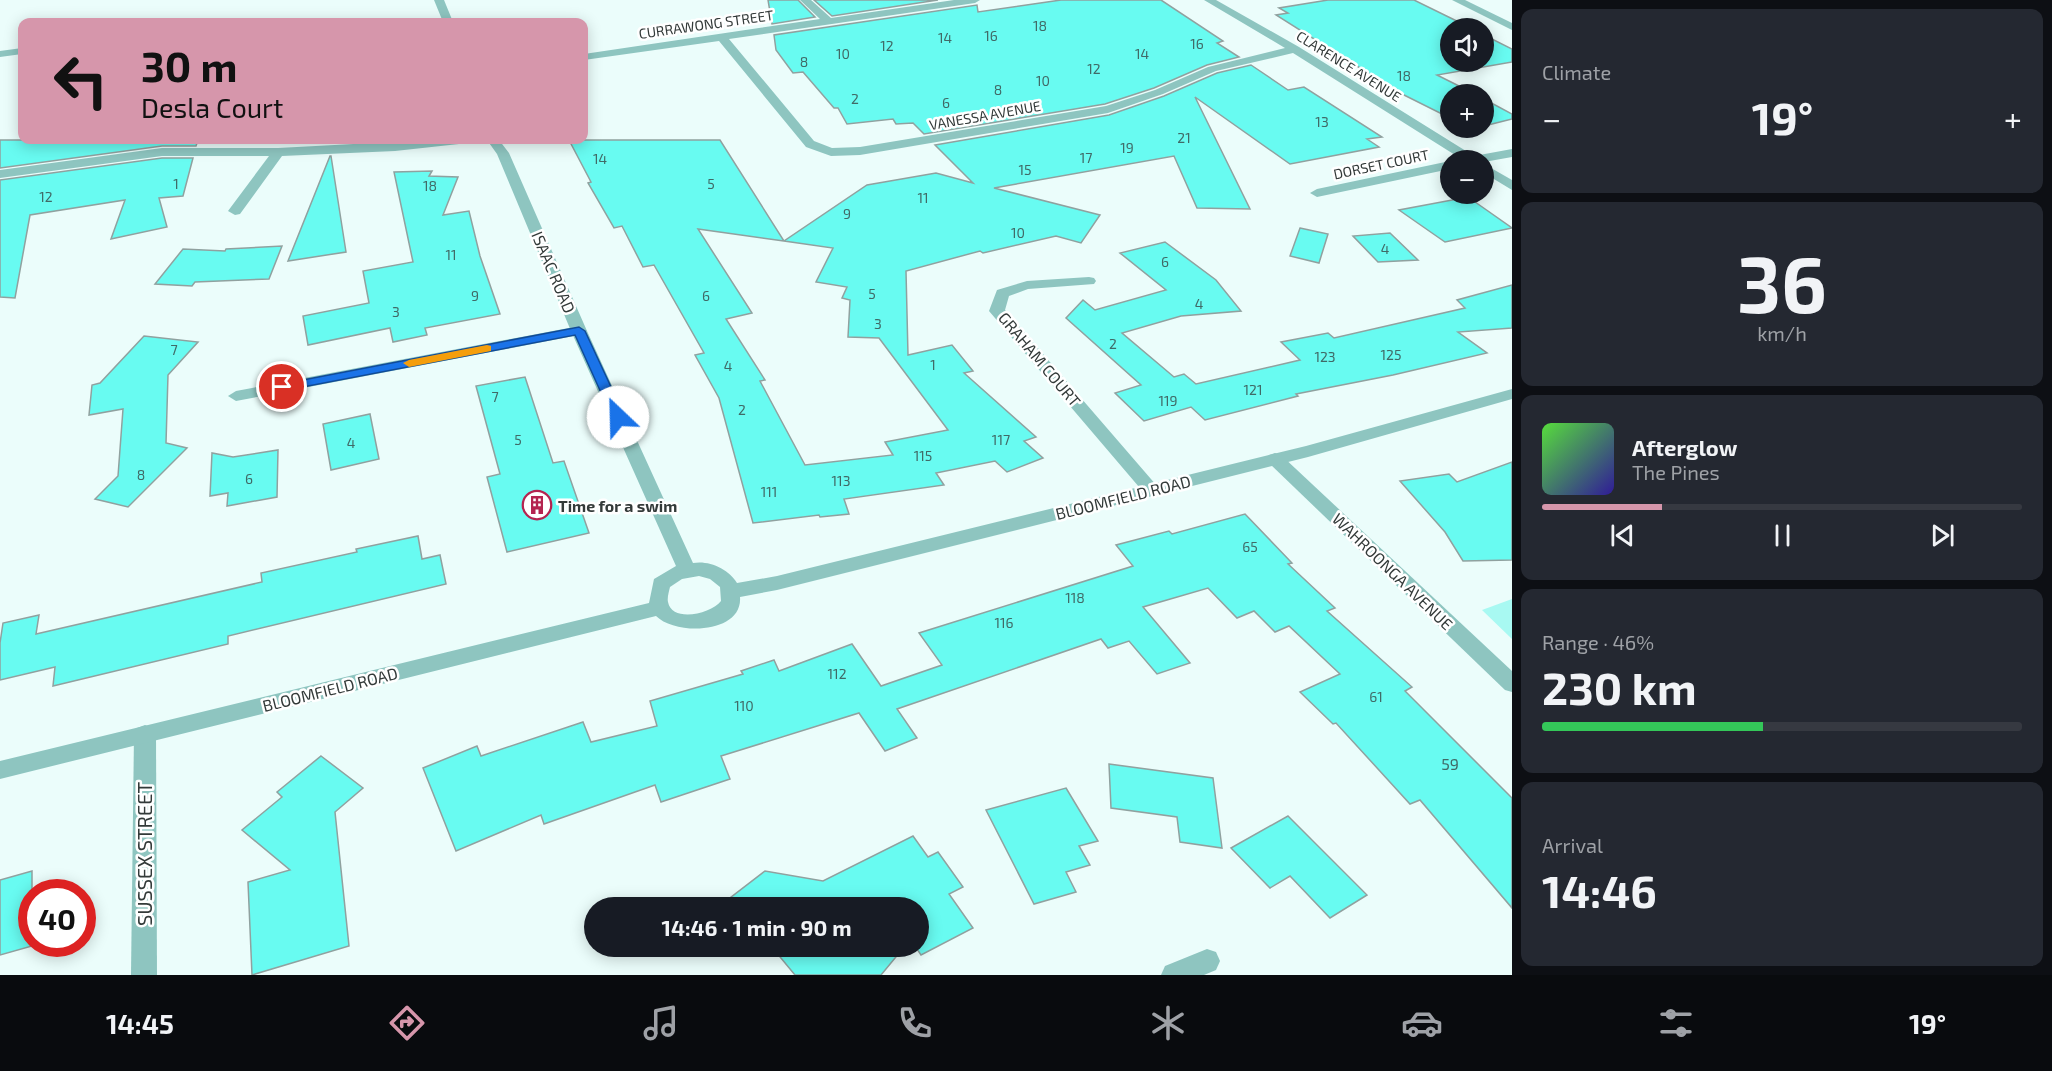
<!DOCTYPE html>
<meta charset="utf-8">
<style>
:root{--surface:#171b24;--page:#242831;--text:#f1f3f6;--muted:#9ea1a6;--line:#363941;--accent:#d696ab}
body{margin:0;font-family:"Exo 2",sans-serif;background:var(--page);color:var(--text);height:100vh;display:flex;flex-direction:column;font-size:22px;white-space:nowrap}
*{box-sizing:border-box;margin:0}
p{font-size:20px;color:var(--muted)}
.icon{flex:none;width:33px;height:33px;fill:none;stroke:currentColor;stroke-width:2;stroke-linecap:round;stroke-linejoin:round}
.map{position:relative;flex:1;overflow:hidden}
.drawer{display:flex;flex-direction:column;gap:9px;padding:9px;background:#0d0f14;width:540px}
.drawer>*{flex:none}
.guide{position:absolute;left:18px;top:18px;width:570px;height:126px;border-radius:12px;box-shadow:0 3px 15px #0003;background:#d696ab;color:#111;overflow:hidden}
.tools{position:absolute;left:1440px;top:18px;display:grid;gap:12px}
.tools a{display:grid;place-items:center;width:54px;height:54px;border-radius:50%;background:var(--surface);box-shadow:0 3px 15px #0003;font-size:30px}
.speed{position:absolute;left:18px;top:879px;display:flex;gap:12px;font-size:30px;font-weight:700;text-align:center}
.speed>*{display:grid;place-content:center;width:78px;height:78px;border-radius:50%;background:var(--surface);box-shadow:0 3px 15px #0003;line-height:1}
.speed .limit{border:9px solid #d22;background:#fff;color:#111}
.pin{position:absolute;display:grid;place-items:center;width:51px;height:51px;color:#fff;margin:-26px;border:3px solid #fff;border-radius:50%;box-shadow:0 2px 6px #0007}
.me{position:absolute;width:66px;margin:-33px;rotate:336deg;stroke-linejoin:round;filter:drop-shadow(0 0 4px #0008)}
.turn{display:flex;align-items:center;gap:21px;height:126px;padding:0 24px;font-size:27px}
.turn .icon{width:78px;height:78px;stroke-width:2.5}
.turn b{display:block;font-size:42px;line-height:51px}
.big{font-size:45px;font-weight:700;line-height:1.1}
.drawer .widget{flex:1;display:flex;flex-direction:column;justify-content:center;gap:9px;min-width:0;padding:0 21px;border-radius:12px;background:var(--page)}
.drawer .dial{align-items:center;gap:0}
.dial b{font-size:78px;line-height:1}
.song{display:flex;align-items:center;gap:18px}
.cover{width:72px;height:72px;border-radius:9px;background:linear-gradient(135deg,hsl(110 70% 55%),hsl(250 70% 35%))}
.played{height:6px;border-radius:3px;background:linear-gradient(90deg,var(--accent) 25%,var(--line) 25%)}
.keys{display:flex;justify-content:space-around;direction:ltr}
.heat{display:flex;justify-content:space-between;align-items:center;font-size:33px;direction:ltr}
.charge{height:9px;border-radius:4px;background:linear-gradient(90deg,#34c759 46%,var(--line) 0)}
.trip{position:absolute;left:584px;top:897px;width:345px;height:60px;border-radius:30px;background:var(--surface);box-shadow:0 3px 15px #0003;font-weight:700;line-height:60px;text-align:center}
.tabs{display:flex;height:96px;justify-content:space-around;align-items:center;background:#090b0e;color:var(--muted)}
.tabs .icon{width:42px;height:42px}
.tabs .active{color:var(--accent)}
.tabs b{font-size:27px;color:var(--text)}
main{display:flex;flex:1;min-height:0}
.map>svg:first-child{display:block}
.green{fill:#a8f9f2}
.building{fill:#68fbf1;stroke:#90a19f;stroke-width:1.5}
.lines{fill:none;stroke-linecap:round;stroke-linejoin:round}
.minor{fill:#8ec5c0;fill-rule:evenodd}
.tertiary{fill:#8ec5c0;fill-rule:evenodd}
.route{fill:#1a73e8;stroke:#114b97;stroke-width:1.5}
.slow{fill:#f59e0b}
.labels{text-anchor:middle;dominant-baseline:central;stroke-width:5;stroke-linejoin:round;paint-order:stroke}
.far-street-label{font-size:14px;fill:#333a39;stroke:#fff}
.number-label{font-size:14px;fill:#406a67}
.street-label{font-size:16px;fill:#333a39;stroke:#fff}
.poi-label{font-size:16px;font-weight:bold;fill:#333a39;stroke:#fff;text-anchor:start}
.near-number-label{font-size:16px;fill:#406a67}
.near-street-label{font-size:20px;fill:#333a39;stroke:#fff}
</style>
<main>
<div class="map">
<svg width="1512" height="975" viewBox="0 0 1512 975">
<rect width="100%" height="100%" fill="#ebfdfb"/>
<polygon class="green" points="1512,599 1512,639 1482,610"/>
<g class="building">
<polygon points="768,0 798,0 815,17 772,24"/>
<polygon points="814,0 938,0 832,16"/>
<polygon points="1061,0 1161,0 1223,41 1217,43 1239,57 1207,65 1154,88 1105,104 924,134 913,123 896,124 893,119 847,124 838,108 834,108 803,72 793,73 776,50 774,35 977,5 978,12"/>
<polygon points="1328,0 1414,0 1471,28 1450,28 1450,62 1484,62 1484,35 1512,49 1512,62 1437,75 1475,94 1450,94 1450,118 1398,92 1276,15 1288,13 1279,8"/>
<polygon points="1251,65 1288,90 1304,87 1382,137 1367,139 1379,147 1290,164 1195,97 1250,209 1197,208 1174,156 994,188 1100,215 1081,243 1056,236 983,253 980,251 906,271 908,355 952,345 973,371 964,373 1036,437 1024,441 1043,458 1007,472 995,461 936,473 944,485 844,499 849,514 820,517 819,515 753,523 719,398 695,355 704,353 654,265 643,267 622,226 614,228 588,183 591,182 569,140 720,140 784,241 698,229 752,313 726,319 765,380 760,381 805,465 893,455 885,442 948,430 879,338 848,337 850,300 842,298 847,287 816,282 833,248 784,241 867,185 936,173 973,183 935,145 1109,115 1164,96 1217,73"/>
<polygon points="1484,99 1512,114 1512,119 1484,126"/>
<polygon points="0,140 198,140 196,146 162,146 0,168"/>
<polygon points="331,156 346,252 288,261 330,156"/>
<polygon points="162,158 193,158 183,196 159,198 167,227 111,239 125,200 30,215 15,298 0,297 0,180"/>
<polygon points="432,171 429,176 458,177 443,215 469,211 480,256 500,314 425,328 427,335 393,342 390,328 308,345 303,316 369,303 363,271 413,262 394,172"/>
<polygon points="1468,197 1512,228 1445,242 1399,210"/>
<polygon points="1300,228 1328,234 1319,263 1290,256"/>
<polygon points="1390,233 1418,260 1378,262 1353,236"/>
<polygon points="1165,242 1216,280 1241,311 1181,316 1122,333 1174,377 1184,374 1196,384 1300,360 1281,342 1328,333 1334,338 1465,308 1457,300 1512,285 1512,328 1458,332 1487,353 1393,375 1296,394 1298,396 1205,420 1191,407 1144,421 1115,393 1141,385 1066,318 1083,300 1095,310 1166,290 1120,253"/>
<polygon points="282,246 269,279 195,282 192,286 155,284 183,249 225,251 226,249"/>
<polygon points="144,336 198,342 168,375 166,443 187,448 128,507 95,499 118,476 123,409 89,415 92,385 100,383"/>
<polygon points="525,377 553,463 564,461 589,533 507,552 487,477 500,474 476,386"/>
<polygon points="370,414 379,459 331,470 323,424"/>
<polygon points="278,450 277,497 227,506 228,493 210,496 212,453 233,457"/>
<polygon points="1512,462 1512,560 1463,561 1445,532 1400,481 1449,474 1457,482"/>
<polygon points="1245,514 1292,563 1288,564 1335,608 1327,611 1412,687 1405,691 1512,798 1512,908 1420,800 1410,804 1336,723 1333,724 1300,692 1340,674 1289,626 1275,632 1254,611 1237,618 1208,588 1143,607 1190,663 1157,674 1129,641 1108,648 1101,639 897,709 917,738 885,751 859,713 721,756 730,779 661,802 655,785 544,824 541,815 456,851 423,768 477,746 481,756 583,722 591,742 657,726 650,701 743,674 741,671 774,660 779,671 852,644 881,686 942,665 919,633 1133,566 1116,545 1169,531 1172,534"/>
<polygon points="418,536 422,559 440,555 446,584 228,636 228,644 53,686 55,667 0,680 0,643 3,623 39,615 36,634 262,582 261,573 357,552 356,549"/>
<polygon points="321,756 363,788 335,812 349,946 252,975 248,882 290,870 242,830 282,797 277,792"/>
<polygon points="1109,764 1213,778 1222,848 1180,842 1177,817 1111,808"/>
<polygon points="1066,788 1098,841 1079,846 1090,865 1066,872 1076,892 1034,904 986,810"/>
<polygon points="1288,816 1367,895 1330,918 1290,876 1270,888 1231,848"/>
<polygon points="913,836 928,857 938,852 963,887 949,894 973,928 921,955 915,946 918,946 918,908 738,908 730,898 765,871 823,881"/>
<polygon points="32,871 32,946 0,955 0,880"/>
<polygon points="771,946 905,946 881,975 795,975"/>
</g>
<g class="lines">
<g class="minor">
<polygon points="800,0 811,0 831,18 954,0 980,0 975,3 729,39 814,141 832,148 860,147 1106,106 1155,90 1208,67 1285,48 1204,0 1216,0 1299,47 1474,156 1512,149 1512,157 1484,162 1463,160 1293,53 1216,71 1163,94 1108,113 860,155 831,156 806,147 719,41 584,60 584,54 820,19"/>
<polygon points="1452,0 1465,0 1512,23 1512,30"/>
<polygon points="22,48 22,54 0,57 0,51"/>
<polygon points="429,140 465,140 459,144 395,151 282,156 240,214 235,215 228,211 269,156 162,156 0,178 0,170 162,148 278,148"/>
<polygon points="1450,161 1450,169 1317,197 1310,193 1317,189"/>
<polygon points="1484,164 1512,180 1512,190 1484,173"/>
<polygon points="1089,277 1094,278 1096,281 1094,284 1028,289 1009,296 1005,310 1157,486 1160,490 1157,494 1145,494 989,311 997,290 1027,281"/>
<polygon points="579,326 584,328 587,331 584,334 236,401 228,396 236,391"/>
<polygon points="1275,453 1281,455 1512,671 1512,692 1505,690 1269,463 1266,459 1269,455"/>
<polygon points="145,725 153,728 156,734 157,975 131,975 134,734 137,728"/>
<polygon points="1207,949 1216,952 1220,961 1216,970 1204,975 1161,975 1165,966"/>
</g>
<g class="tertiary">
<polygon points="434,0 444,0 453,22 443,22"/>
<path d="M487,140h12l10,13 78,178 106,232c16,-3 36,6 44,20l40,-7 529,-130 206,-57v10l-204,58 -531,133 -37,7c3,37 -64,39 -84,19l-656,163v-18l649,-158 5,-24 22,-13 -105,-235 -74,-177zM699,576l11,3 10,8 1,14c-10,13 -49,22 -53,1 -1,-4 1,-11 2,-15l12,-8z"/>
</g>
</g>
<polygon class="route" points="579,327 585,331 625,417 623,420 618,421 612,417 575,335 282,391 276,387 282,384"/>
<polygon class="slow" points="487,345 491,346 491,351 409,367 403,363 409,360"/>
<defs>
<g id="building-ring" transform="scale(1.5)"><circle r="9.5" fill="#fff" stroke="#b42450" stroke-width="1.5"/><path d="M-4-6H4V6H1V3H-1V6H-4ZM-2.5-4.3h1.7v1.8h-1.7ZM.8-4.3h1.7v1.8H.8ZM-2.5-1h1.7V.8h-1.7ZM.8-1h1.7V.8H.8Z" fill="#b42450"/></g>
</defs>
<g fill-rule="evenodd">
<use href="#building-ring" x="537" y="505"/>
</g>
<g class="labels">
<g class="far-street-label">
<text transform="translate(706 24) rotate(-8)">CURRAWONG STREET</text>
<text transform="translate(1349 66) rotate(32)">CLARENCE AVENUE</text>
<text transform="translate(985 115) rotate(-10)">VANESSA AVENUE</text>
<text transform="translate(1381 164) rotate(-12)">DORSET COURT</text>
</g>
<g class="number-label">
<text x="1040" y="25">18</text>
<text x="991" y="35">16</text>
<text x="945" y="37">14</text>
<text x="1197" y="43">16</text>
<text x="887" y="45">12</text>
<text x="843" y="53">10</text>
<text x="1142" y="53">14</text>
<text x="804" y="61">8</text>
<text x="1094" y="68">12</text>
<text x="1404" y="75">18</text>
<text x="1043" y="80">10</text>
<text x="998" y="89">8</text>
<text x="855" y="98">2</text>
<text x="946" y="102">6</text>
<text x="1322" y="121">13</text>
<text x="1184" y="137">21</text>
<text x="1127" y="147">19</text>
<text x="1086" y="157">17</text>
<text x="600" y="158">14</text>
<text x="1025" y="169">15</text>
<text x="176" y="183">1</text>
<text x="711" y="183">5</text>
<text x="430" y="185">18</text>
<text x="46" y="196">12</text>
<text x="923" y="197">11</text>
<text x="847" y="213">9</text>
<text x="1018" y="232">10</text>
<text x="1385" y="248">4</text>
<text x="451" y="254">11</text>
<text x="1165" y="261">6</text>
<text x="872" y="293">5</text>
<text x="475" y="295">9</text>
<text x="706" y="295">6</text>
<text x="1199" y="303">4</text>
<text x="396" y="311">3</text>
<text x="878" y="323">3</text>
<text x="1113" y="343">2</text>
<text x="174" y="349">7</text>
<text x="1391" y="354">125</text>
<text x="1325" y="356">123</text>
<text x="933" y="364">1</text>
<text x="728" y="365">4</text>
<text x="1253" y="389">121</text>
<text x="495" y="396">7</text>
<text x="1168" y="400">119</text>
<text x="742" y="409">2</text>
<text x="518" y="439">5</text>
<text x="1001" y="439">117</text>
<text x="351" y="442">4</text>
<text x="923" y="455">115</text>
<text x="141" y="474">8</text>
<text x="249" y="478">6</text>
<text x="841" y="480">113</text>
<text x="769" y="491">111</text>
<text x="1250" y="546">65</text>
<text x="1075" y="597">118</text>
<text x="1004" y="622">116</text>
<text x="837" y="673">112</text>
<text x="1376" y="696">61</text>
<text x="744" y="705">110</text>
</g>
<g class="street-label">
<text transform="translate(554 272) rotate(67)">ISAAC ROAD</text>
<text transform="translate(1040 359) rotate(50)">GRAHAM COURT</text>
<text transform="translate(1123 497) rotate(-14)">BLOOMFIELD ROAD</text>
<text transform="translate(1393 571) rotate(44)">WAHROONGA AVENUE</text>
<text transform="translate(330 689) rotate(-14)">BLOOMFIELD ROAD</text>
</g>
<g class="poi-label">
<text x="558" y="505">Time for a swim</text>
</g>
<g class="near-number-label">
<text x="1450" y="763">59</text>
</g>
<g class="near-street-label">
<text transform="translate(144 854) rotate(-90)">SUSSEX STREET</text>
</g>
</g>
</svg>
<div class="tools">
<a><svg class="icon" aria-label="sound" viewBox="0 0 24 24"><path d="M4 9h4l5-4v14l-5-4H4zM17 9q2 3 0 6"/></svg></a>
<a>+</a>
<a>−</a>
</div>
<div class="speed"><div class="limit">40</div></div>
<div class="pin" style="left:282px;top:387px;background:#d93025"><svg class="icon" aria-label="arrive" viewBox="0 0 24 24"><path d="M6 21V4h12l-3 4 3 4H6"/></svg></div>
<svg class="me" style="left:618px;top:417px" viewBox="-20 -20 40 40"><circle r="19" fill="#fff"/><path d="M0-13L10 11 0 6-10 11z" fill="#1a73e8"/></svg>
<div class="trip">14:46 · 1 min · 90 m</div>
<div class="guide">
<div class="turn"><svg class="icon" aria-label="left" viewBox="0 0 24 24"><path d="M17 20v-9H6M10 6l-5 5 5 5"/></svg><div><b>30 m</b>Desla Court</div></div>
</div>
</div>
<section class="drawer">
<div class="widget"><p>Climate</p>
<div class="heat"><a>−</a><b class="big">19°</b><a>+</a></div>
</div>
<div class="widget dial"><b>36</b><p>km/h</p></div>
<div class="widget">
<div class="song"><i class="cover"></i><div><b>Afterglow</b><p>The Pines</p></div></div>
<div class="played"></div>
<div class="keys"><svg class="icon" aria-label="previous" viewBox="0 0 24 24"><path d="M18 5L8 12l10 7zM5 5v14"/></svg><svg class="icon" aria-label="pause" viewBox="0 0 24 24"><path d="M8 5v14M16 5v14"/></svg><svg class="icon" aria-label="next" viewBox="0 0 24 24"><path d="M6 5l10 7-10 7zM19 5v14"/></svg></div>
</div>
<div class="widget"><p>Range · 46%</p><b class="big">230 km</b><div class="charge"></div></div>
<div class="widget"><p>Arrival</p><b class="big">14:46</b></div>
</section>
</main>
<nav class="tabs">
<b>14:45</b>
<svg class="icon active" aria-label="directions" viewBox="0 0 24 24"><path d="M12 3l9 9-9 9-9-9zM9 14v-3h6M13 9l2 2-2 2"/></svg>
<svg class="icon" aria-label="music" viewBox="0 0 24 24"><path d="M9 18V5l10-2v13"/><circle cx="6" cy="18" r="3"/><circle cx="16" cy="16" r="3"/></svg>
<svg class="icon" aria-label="phone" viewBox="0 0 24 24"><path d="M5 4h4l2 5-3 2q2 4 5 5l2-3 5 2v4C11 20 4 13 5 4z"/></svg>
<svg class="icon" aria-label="climate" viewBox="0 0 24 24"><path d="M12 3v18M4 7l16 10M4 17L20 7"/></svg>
<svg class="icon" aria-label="car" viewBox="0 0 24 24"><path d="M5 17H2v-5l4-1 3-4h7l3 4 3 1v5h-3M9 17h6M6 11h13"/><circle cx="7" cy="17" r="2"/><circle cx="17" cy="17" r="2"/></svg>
<svg class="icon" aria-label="filters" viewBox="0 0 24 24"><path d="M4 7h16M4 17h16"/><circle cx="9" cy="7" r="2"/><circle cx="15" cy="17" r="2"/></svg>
<b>19°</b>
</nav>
